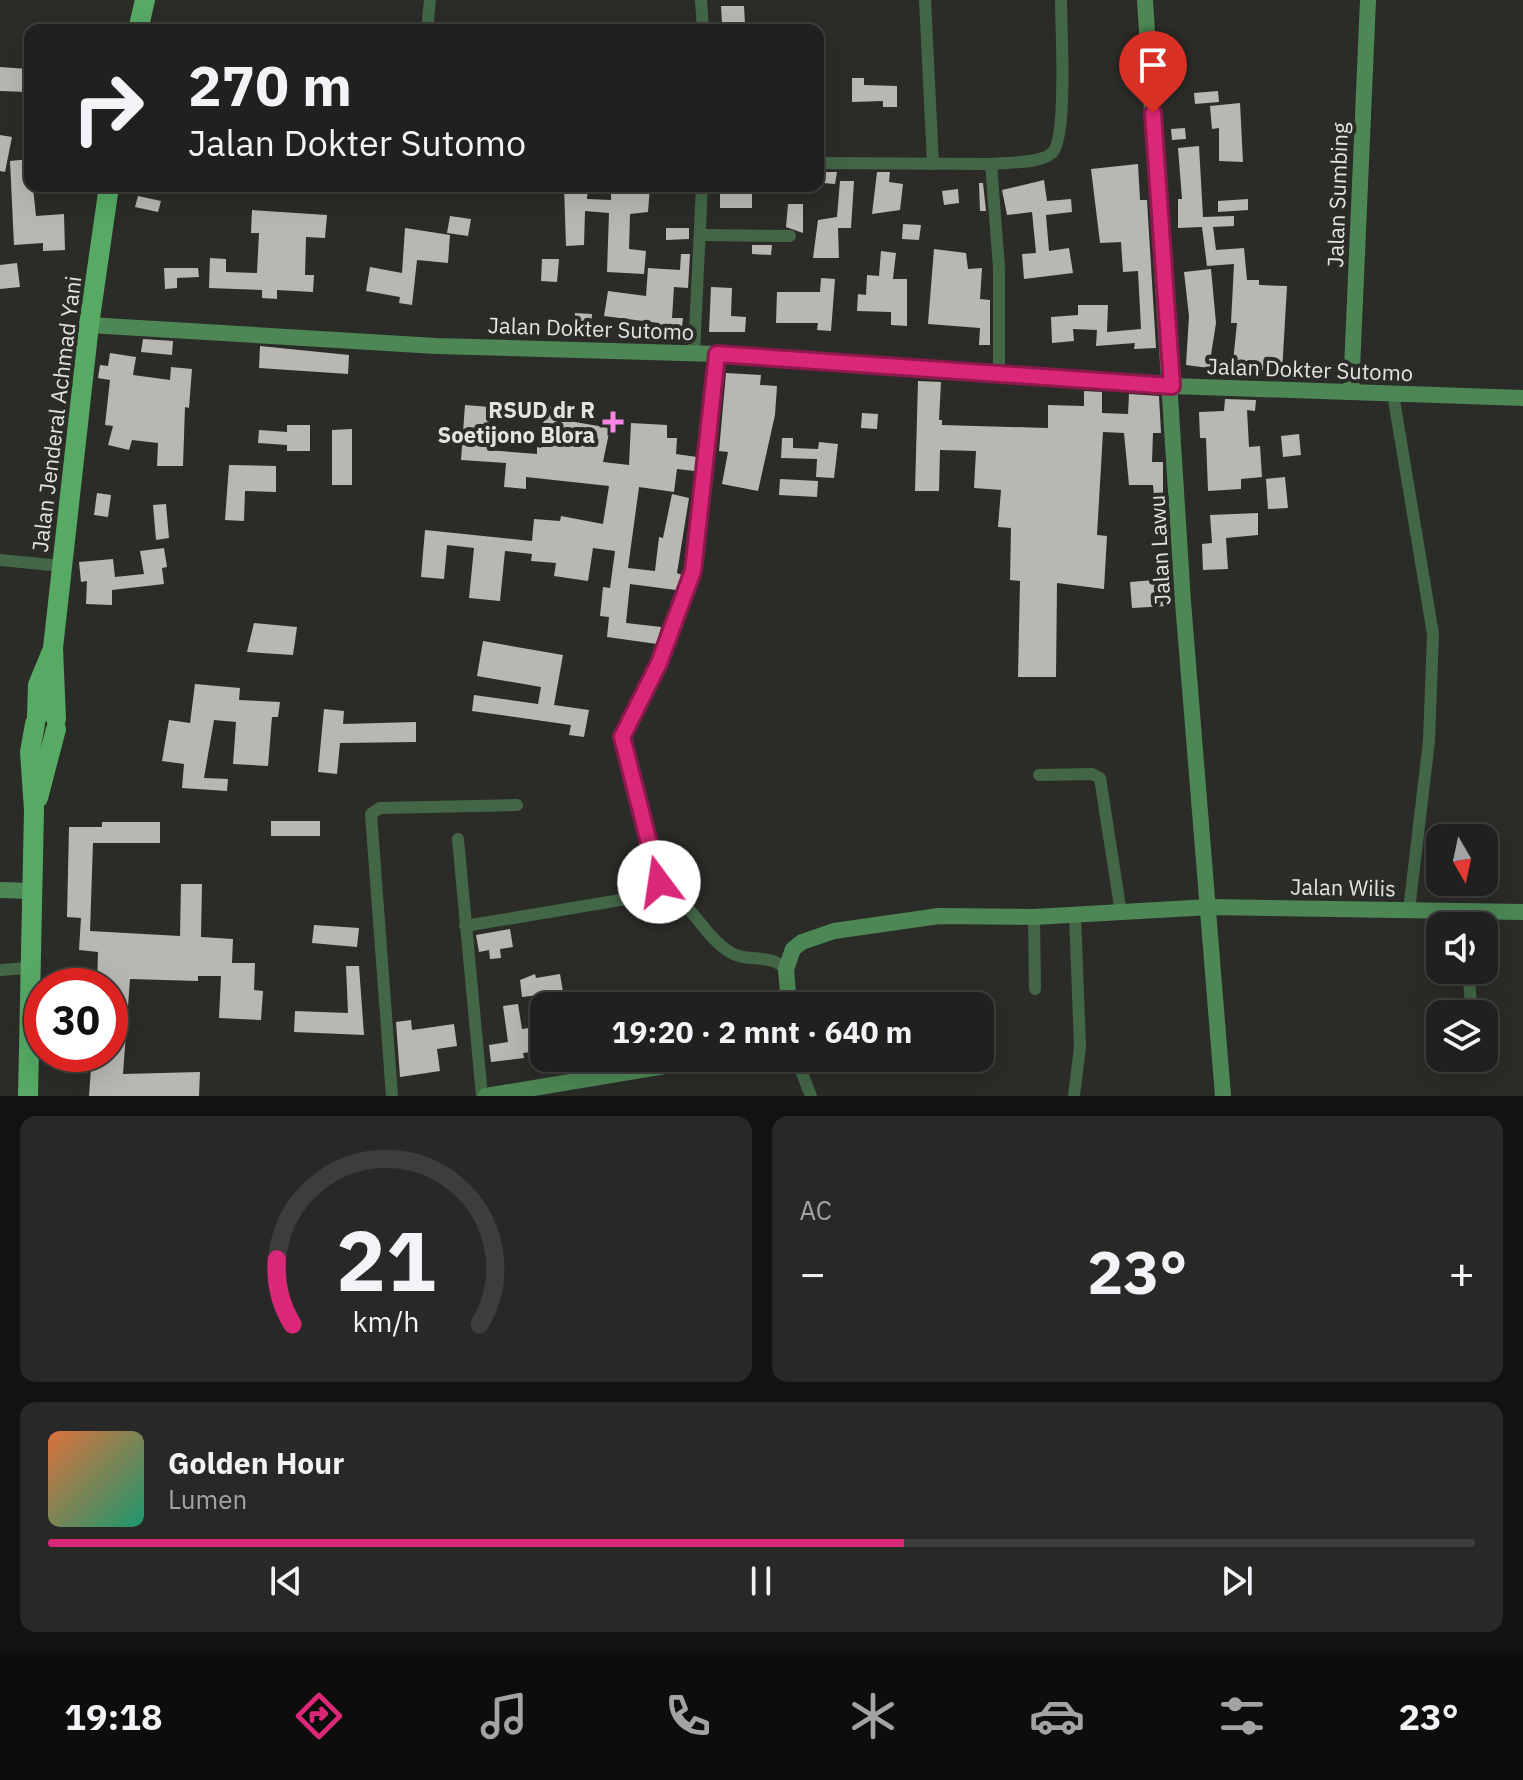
<!DOCTYPE html>
<html lang="id">
<meta charset="utf-8">
<style>
:root{--surface:#20211e;--page:#282927;--text:#f1f3f6;--muted:#a2a3a4;--line:#3d3e3c;--accent:#db2777}
body{margin:0;font-family:"IBM Plex Sans",sans-serif;background:var(--page);color:var(--text);height:100vh;display:flex;flex-direction:column;font-size:30px;white-space:nowrap}
*{box-sizing:border-box;margin:0}
p{font-size:26px;color:var(--muted)}
.icon{flex:none;width:44px;height:44px;fill:none;stroke:currentColor;stroke-width:2;stroke-linecap:round;stroke-linejoin:round}
.map{position:relative;height:1096px;overflow:hidden}
.sheet{display:flex;flex-direction:column;gap:20px;padding:20px;background:#121210;flex:1}
.sheet>*{flex:none}
.banner{position:absolute;left:24px;top:24px;width:800px;height:168px;border-radius:16px;box-shadow:0 8px 32px #0002,0 0 0 2px var(--line);background:#20211e;color:var(--text);overflow:hidden}
.needle{width:52px;rotate:171deg}
.tools{position:absolute;left:1426px;top:824px;display:grid;gap:16px}
.tools a{display:grid;place-items:center;width:72px;height:72px;border-radius:16px;background:var(--surface);box-shadow:0 8px 32px #0002,0 0 0 2px var(--line);font-size:40px}
.speed{position:absolute;left:24px;top:968px;display:flex;gap:16px;font-size:40px;font-weight:700;text-align:center}
.speed>*{display:grid;place-content:center;width:104px;height:104px;border-radius:50%;background:var(--surface);box-shadow:0 8px 32px #0002,0 0 0 2px var(--line);line-height:1}
.speed .limit{border:12px solid #d22;background:#fff;color:#111}
.pin{position:absolute;display:grid;place-items:center;width:68px;height:68px;color:#fff;margin:-82px -34px;border-radius:50% 50% 50% 0;rotate:-45deg;box-shadow:0 0 8px #0007}
.pin .icon{rotate:45deg}
.me{position:absolute;width:88px;margin:-44px;rotate:346deg;stroke-linejoin:round;filter:drop-shadow(0 0 6px #0008)}
.turn{display:flex;align-items:center;gap:28px;height:168px;padding:0 32px;font-size:36px}
.turn .icon{width:104px;height:104px;stroke-width:2.5}
.turn b{display:block;font-size:56px;line-height:68px}
.big{font-size:60px;font-weight:700;line-height:1.1}
.sheet .tile{flex:1;display:flex;flex-direction:column;justify-content:center;gap:12px;min-width:0;padding:0 28px;border-radius:16px;background:var(--page)}
.sheet .dial{align-items:center;gap:0}
.dial svg{height:208px;overflow:visible;fill:none;stroke:var(--line);stroke-width:7;stroke-linecap:round;text-anchor:middle}
.dial text{fill:var(--text);stroke:none}
.song{display:flex;align-items:center;gap:24px}
.cover{width:96px;height:96px;border-radius:12px;background:linear-gradient(135deg,hsl(20 70% 55%),hsl(160 70% 35%))}
.played{height:8px;border-radius:4px;background:linear-gradient(90deg,var(--accent) 60%,var(--line) 60%)}
.keys{display:flex;justify-content:space-around;direction:ltr}
.heat{display:flex;justify-content:space-between;align-items:center;font-size:44px;direction:ltr}
.sheet .tiles{flex:1;display:grid;gap:20px;grid-template-columns:1fr 1fr}
.tile:last-child{grid-column:span 2}
.trip{position:absolute;left:530px;top:992px;width:464px;height:80px;border-radius:16px;background:var(--surface);box-shadow:0 8px 32px #0002,0 0 0 2px var(--line);font-weight:700;line-height:80px;text-align:center}
.menu{display:flex;height:128px;justify-content:space-around;align-items:center;background:#0d0d0c;color:var(--muted)}
.menu .icon{width:56px;height:56px}
.menu .on{color:var(--accent)}
.menu b{font-size:36px;color:var(--text)}
.map>svg:first-child{display:block}
.building{fill:#b9b7b1}
.lines{fill:none;stroke-linecap:round;stroke-linejoin:round}
.minor{stroke:#436647;stroke-width:12}
.secondary{stroke:#4d8755;stroke-width:16}
.trunk{stroke:#56aa64;stroke-width:20}
.route-casing{stroke:#8e194d;stroke-width:20}
.route{stroke:#db2777;stroke-width:14}
.poi-dot{fill:#fb86e5;stroke:#2b2c28;stroke-width:3}
.labels{text-anchor:middle;dominant-baseline:central;stroke-width:8;stroke-linejoin:round;paint-order:stroke}
.street-label{font-size:22px;fill:#e3e4e1;stroke:#2b2c28}
.poi-label{font-size:22px;font-weight:bold;fill:#e3e4e1;stroke:#2b2c28;text-anchor:end}
</style>
<div class="map">
<svg width="1523" height="1096" viewBox="0 0 1523 1096">
<rect width="100%" height="100%" fill="#2b2c28"/>
<g class="building">
<polygon points="721,6 744,6 745,23 722,23"/>
<polygon points="0,67 28,69 27,92 0,91"/>
<polygon points="852,78 864,78 864,85 897,86 897,107 883,107 883,101 852,102"/>
<polygon points="1218,91 1219,102 1195,104 1194,93"/>
<polygon points="1240,103 1243,162 1219,161 1219,128 1212,129 1210,106"/>
<polygon points="1185,128 1186,139 1172,140 1171,129"/>
<polygon points="0,135 12,137 5,172 0,171"/>
<polygon points="1199,146 1203,217 1234,216 1234,226 1213,227 1216,250 1244,248 1247,280 1259,280 1259,285 1287,286 1282,373 1261,370 1262,365 1233,362 1237,323 1231,323 1234,264 1207,266 1202,227 1178,228 1178,199 1182,199 1178,148"/>
<polygon points="30,159 36,216 64,214 65,250 43,251 43,243 14,245 10,161"/>
<polygon points="1138,164 1140,200 1147,200 1156,348 1134,349 1135,343 1096,346 1097,330 1073,329 1074,341 1052,343 1051,317 1078,315 1078,305 1108,305 1107,332 1141,329 1138,271 1123,272 1121,242 1100,243 1091,169"/>
<polygon points="825,172 837,172 835,184 823,183"/>
<polygon points="877,172 890,172 889,182 903,184 900,210 872,214"/>
<polygon points="1044,180 1047,201 1071,199 1072,212 1046,215 1049,251 1069,248 1073,273 1024,279 1022,254 1036,253 1032,212 1007,215 1002,190"/>
<polygon points="840,181 854,181 851,228 838,228 839,258 813,258 818,220 837,217"/>
<polygon points="979,183 983,183 986,211 980,211"/>
<polygon points="564,186 588,186 587,199 611,200 611,186 650,186 648,212 630,214 629,249 646,251 644,274 607,272 609,213 585,211 584,245 566,246"/>
<polygon points="720,186 738,186 738,194 752,194 752,208 720,208"/>
<polygon points="958,189 959,203 944,205 942,191"/>
<polygon points="138,196 161,201 158,212 135,207"/>
<polygon points="1248,199 1248,210 1218,212 1218,201"/>
<polygon points="788,204 803,204 803,233 786,227"/>
<polygon points="252,210 327,215 325,238 306,237 305,275 314,275 313,292 277,290 277,299 262,298 262,290 209,288 210,258 226,259 226,272 257,273 259,233 251,233"/>
<polygon points="450,216 471,219 468,236 447,233"/>
<polygon points="903,224 921,225 919,240 902,239"/>
<polygon points="405,228 450,235 448,263 417,260 412,305 399,303 400,297 366,291 370,267 402,273"/>
<polygon points="666,228 689,228 689,239 666,240"/>
<polygon points="752,245 772,245 771,255 752,254"/>
<polygon points="934,249 966,253 968,269 982,268 980,299 990,300 990,345 979,345 980,328 928,324"/>
<polygon points="881,251 896,253 893,279 907,279 907,326 891,325 891,312 857,311 858,294 866,295 867,275 879,276"/>
<polygon points="681,254 690,254 688,288 674,287 672,318 683,318 681,335 658,334 659,323 604,316 608,291 646,296 648,268 680,270"/>
<polygon points="542,259 559,259 557,282 541,281"/>
<polygon points="17,263 20,287 0,289 0,265"/>
<polygon points="164,268 198,268 199,277 177,278 177,288 165,289"/>
<polygon points="1211,269 1216,323 1211,355 1217,356 1216,369 1186,365 1189,316 1184,272"/>
<polygon points="821,278 835,279 831,331 817,330 818,323 776,323 777,292 820,292"/>
<polygon points="711,287 732,288 731,316 746,317 745,332 709,332"/>
<polygon points="575,313 592,314 591,328 574,326"/>
<polygon points="143,339 173,341 172,355 141,352"/>
<polygon points="260,346 349,355 348,374 259,368"/>
<polygon points="110,353 136,357 133,375 170,380 171,367 192,369 189,408 185,407 183,466 157,466 158,443 132,440 129,450 108,445 113,426 105,425 110,380 98,378 100,365 108,366"/>
<polygon points="726,373 761,375 760,385 777,386 775,415 758,491 722,484 728,452 719,451"/>
<polygon points="918,381 941,382 939,420 942,420 942,425 1048,428 1048,405 1084,406 1084,391 1102,392 1102,413 1128,414 1129,394 1159,396 1161,433 1153,433 1152,462 1163,462 1163,517 1156,518 1153,485 1129,485 1124,433 1103,432 1097,535 1107,536 1104,589 1057,583 1056,677 1018,677 1020,581 1010,580 1011,528 998,527 1001,490 974,488 976,451 940,450 939,491 915,491"/>
<polygon points="1225,399 1256,400 1255,411 1247,410 1249,447 1260,446 1262,477 1241,479 1241,489 1208,491 1206,438 1200,438 1199,412 1224,411"/>
<polygon points="465,405 490,407 487,450 537,454 537,447 541,448 545,406 570,409 569,421 610,428 603,462 629,465 631,423 667,425 667,438 677,438 676,454 697,457 695,471 677,469 674,492 639,487 628,568 655,571 659,537 663,538 672,494 689,498 677,573 682,575 676,590 630,584 626,623 661,627 657,644 607,637 609,617 600,616 603,587 610,588 615,551 593,548 588,581 554,576 556,563 531,561 532,554 505,551 500,601 469,598 474,548 447,545 444,579 421,577 425,530 532,541 534,519 560,521 561,516 603,524 609,486 526,477 526,489 504,487 506,463 461,460"/>
<polygon points="862,413 878,414 877,429 861,428"/>
<polygon points="287,425 310,425 310,451 287,451 287,445 258,443 259,430 287,432"/>
<polygon points="352,429 352,485 332,485 332,430"/>
<polygon points="1299,434 1301,455 1283,457 1281,436"/>
<polygon points="782,438 793,438 793,448 818,449 819,442 838,444 834,478 816,477 817,459 781,458"/>
<polygon points="229,465 276,466 276,492 245,491 244,521 225,520"/>
<polygon points="1285,477 1288,508 1268,509 1266,479"/>
<polygon points="780,479 818,481 817,497 779,495"/>
<polygon points="97,493 111,495 108,517 94,515"/>
<polygon points="166,504 169,538 156,540 153,505"/>
<polygon points="1258,513 1258,535 1226,538 1228,569 1203,570 1202,544 1212,543 1210,515"/>
<polygon points="164,548 167,567 162,568 164,584 112,590 112,605 86,604 87,581 81,582 79,562 113,559 115,577 144,574 140,551"/>
<polygon points="1167,579 1168,606 1132,608 1130,582"/>
<polygon points="254,623 297,627 293,655 247,652"/>
<polygon points="483,641 563,655 554,705 589,710 584,737 569,735 571,725 472,711 474,695 538,704 541,687 477,676"/>
<polygon points="195,684 240,688 239,700 280,702 278,717 272,717 268,766 233,764 236,722 214,720 204,778 228,779 227,791 182,788 184,764 162,761 169,720 190,723"/>
<polygon points="324,709 344,711 343,724 416,722 416,742 340,743 337,774 318,772"/>
<rect x="271" y="821" width="49" height="15"/>
<polygon points="102,822 160,822 160,843 93,843 90,931 180,936 181,884 202,884 201,937 233,939 232,963 255,963 254,990 263,991 261,1020 219,1018 221,976 198,976 198,981 130,979 123,1074 200,1072 199,1096 89,1096 92,1054 110,1054 110,986 97,986 98,952 79,950 81,918 67,917 69,827 102,827"/>
<polygon points="314,925 359,928 357,947 312,943"/>
<polygon points="510,929 513,947 500,949 501,958 490,959 489,950 479,952 476,935"/>
<polygon points="346,966 359,966 364,1035 294,1032 295,1011 348,1013"/>
<polygon points="535,974 536,978 560,974 563,992 522,997 520,980"/>
<polygon points="518,1004 522,1029 544,1026 544,1050 523,1053 524,1058 491,1062 489,1045 508,1042 503,1006"/>
<polygon points="411,1020 412,1030 454,1024 457,1046 437,1049 440,1071 400,1077 396,1022"/>
</g>
<g class="lines">
<g class="minor">
<polyline points="701,0 703,30"/>
<polyline points="925,0 933,164"/>
<polyline points="427,30 430,0"/>
<polyline points="818,163 991,164 999,268 999,374"/>
<path d="M991,164c17,-2 48,0 61,-11 16,-14 9,-126 9,-153"/>
<polyline points="701,235 790,236"/>
<polyline points="694,353 702,186"/>
<polyline points="1393,394 1433,634 1429,741 1409,910"/>
<polyline points="0,560 62,566"/>
<polyline points="1039,775 1092,774 1100,778 1121,913"/>
<polyline points="458,839 482,1096"/>
<path d="M653,897l18,-3c24,15 34,42 57,57 19,13 40,1 58,18"/>
<polyline points="1034,917 1035,989"/>
<polyline points="465,926 656,894 659,882 622,737 659,663 693,571 717,354"/>
<polyline points="0,970 30,968"/>
<polyline points="1468,970 1471,1004"/>
<polyline points="796,1058 811,1096"/>
<polyline points="392,1096 371,814 380,808 517,805"/>
<polyline points="1074,1096 1080,1047 1075,915"/>
</g>
<g class="secondary">
<polyline points="1145,0 1183,602 1223,1096"/>
<polyline points="89,325 436,346 717,354 1172,386 1523,398"/>
<polyline points="1351,392 1368,0"/>
<polyline points="0,890 32,891"/>
<polyline points="789,1006 786,969 793,949 802,942 834,931 939,916 1034,917 1210,907 1523,912"/>
<polyline points="486,1096 713,1058"/>
</g>
<g class="trunk">
<polyline points="138,30 145,0"/>
<polyline points="37,717 38,685 52,651"/>
<polyline points="56,719 53,648 89,325 109,186"/>
<polyline points="38,798 56,729"/>
<polyline points="28,1096 34,810 30,752 35,724"/>
</g>
</g>
<g class="lines">
<g class="route-casing">
<polyline id="route" points="659,882 622,737 659,663 693,571 717,354 1172,386 1153,113"/>
</g>
<use href="#route" class="route"/>
</g>
<path class="poi-dot" d="M609 410h8v8h8v8h-8v8h-8v-8h-8v-8h8z"/>
<g class="labels">
<g class="street-label">
<text transform="translate(1337 195) rotate(-88)">Jalan Sumbing</text>
<text transform="translate(591 328) rotate(2)">Jalan Dokter Sutomo</text>
<text transform="translate(1310 369) rotate(2)">Jalan Dokter Sutomo</text>
<text transform="translate(56 414) rotate(-83)">Jalan Jenderal Achmad Yani</text>
<text transform="translate(1159 550) rotate(-93)">Jalan Lawu</text>
<text transform="translate(1343 887) rotate(1)">Jalan Wilis</text>
</g>
<g class="poi-label">
<text x="595" y="409">RSUD dr R<tspan x="595" dy="25">Soetijono Blora</tspan></text>
</g>
</g>
</svg>
<div class="tools">
<a><svg class="needle" viewBox="-14 -14 28 28"><path d="M0-13l5 13h-10z" fill="#e53935"/><path d="M0 13l5-13h-10z" fill="#a2a3a4"/></svg></a>
<a><svg class="icon" aria-label="sound" viewBox="0 0 24 24"><path d="M4 9h4l5-4v14l-5-4H4zM17 9q2 3 0 6"/></svg></a>
<a><svg class="icon" aria-label="layers" viewBox="0 0 24 24"><path d="M12 4l9 5-9 5-9-5zM3 14l9 5 9-5"/></svg></a>
</div>
<div class="speed"><div class="limit">30</div></div>
<div class="pin" style="left:1153px;top:113px;background:#d93025"><svg class="icon" aria-label="arrive" viewBox="0 0 24 24"><path d="M6 21V4h12l-3 4 3 4H6"/></svg></div>
<svg class="me" style="left:659px;top:882px" viewBox="-20 -20 40 40"><circle r="19" fill="#fff"/><path d="M0-13L10 11 0 6-10 11z" fill="#db2777"/></svg>
<div class="trip">19:20 · 2 mnt · 640 m</div>
<div class="banner">
<div class="turn"><svg class="icon" aria-label="right" viewBox="0 0 24 24"><path d="M7 20v-9h11M14 6l5 5-5 5"/></svg><div><b>270 m</b>Jalan Dokter Sutomo</div></div>
</div>
</div>
<section class="sheet">
<div class="tiles">
<div class="tile dial"><svg viewBox="0 0 100 80">
<path d="M14 69A42 42 0 1 1 86 69"/>
<path d="M14 69A42 42 0 0 1 8 44" stroke="#db2777"/>
<text x="50" y="56" font-size="32" font-weight="700">21</text>
<text x="50" y="72" font-size="11">km/h</text>
</svg></div>
<div class="tile"><p>AC</p>
<div class="heat"><a>−</a><b class="big">23°</b><a>+</a></div>
</div>
<div class="tile">
<div class="song"><i class="cover"></i><div><b>Golden Hour</b><p>Lumen</p></div></div>
<div class="played"></div>
<div class="keys"><svg class="icon" aria-label="previous" viewBox="0 0 24 24"><path d="M18 5L8 12l10 7zM5 5v14"/></svg><svg class="icon" aria-label="pause" viewBox="0 0 24 24"><path d="M8 5v14M16 5v14"/></svg><svg class="icon" aria-label="next" viewBox="0 0 24 24"><path d="M6 5l10 7-10 7zM19 5v14"/></svg></div>
</div>
</div>
</section>
<nav class="menu">
<b>19:18</b>
<svg class="icon on" aria-label="directions" viewBox="0 0 24 24"><path d="M12 3l9 9-9 9-9-9zM9 14v-3h6M13 9l2 2-2 2"/></svg>
<svg class="icon" aria-label="music" viewBox="0 0 24 24"><path d="M9 18V5l10-2v13"/><circle cx="6" cy="18" r="3"/><circle cx="16" cy="16" r="3"/></svg>
<svg class="icon" aria-label="phone" viewBox="0 0 24 24"><path d="M5 4h4l2 5-3 2q2 4 5 5l2-3 5 2v4C11 20 4 13 5 4z"/></svg>
<svg class="icon" aria-label="climate" viewBox="0 0 24 24"><path d="M12 3v18M4 7l16 10M4 17L20 7"/></svg>
<svg class="icon" aria-label="car" viewBox="0 0 24 24"><path d="M5 17H2v-5l4-1 3-4h7l3 4 3 1v5h-3M9 17h6M6 11h13"/><circle cx="7" cy="17" r="2"/><circle cx="17" cy="17" r="2"/></svg>
<svg class="icon" aria-label="filters" viewBox="0 0 24 24"><path d="M4 7h16M4 17h16"/><circle cx="9" cy="7" r="2"/><circle cx="15" cy="17" r="2"/></svg>
<b>23°</b>
</nav>
